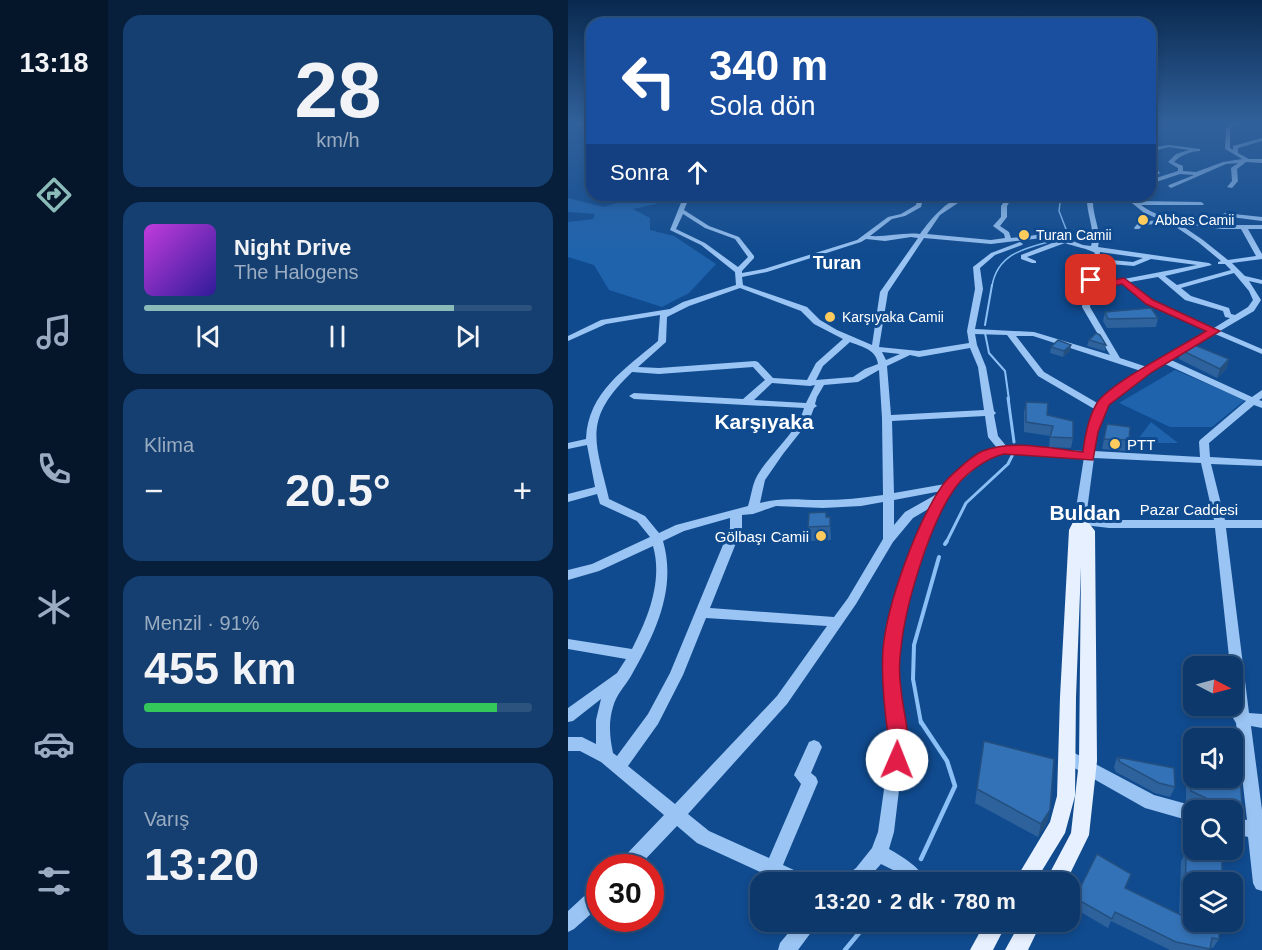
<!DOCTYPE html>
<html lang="tr">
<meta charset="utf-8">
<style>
:root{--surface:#0c386b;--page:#153f71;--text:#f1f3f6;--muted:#9aacc1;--line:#2c527e;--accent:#8bbbb9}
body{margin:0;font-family:Arial,sans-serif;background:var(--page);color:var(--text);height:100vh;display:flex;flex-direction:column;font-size:22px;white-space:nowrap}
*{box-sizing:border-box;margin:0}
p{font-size:20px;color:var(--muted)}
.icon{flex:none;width:33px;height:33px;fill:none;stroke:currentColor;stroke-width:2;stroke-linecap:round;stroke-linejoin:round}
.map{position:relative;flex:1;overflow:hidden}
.drawer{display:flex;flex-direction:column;gap:15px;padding:15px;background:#071f3b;width:460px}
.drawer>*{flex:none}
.top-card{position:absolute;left:18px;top:18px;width:570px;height:183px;border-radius:18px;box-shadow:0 3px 9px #0003,0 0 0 2px var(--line);background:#1a4fa0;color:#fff;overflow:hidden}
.needle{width:39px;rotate:96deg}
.tools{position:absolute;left:615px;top:656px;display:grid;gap:12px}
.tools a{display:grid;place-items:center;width:60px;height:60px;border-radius:12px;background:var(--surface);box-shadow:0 3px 9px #0003,0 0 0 2px var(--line);font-size:30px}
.speed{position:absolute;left:18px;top:854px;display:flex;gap:12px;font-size:30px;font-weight:700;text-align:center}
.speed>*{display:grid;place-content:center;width:78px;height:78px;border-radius:50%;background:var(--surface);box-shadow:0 3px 9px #0003,0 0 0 2px var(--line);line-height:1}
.speed .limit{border:9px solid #d22;background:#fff;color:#111}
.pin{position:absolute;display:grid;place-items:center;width:51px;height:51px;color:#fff;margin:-26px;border-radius:12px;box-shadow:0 3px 9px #0006}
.me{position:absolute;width:66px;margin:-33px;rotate:1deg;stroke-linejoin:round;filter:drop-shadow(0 0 4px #0008)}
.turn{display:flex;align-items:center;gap:21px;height:126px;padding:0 24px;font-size:27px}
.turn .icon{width:78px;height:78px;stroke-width:2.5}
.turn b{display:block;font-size:42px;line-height:51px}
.then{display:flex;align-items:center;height:57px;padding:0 24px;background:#0003;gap:12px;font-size:22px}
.big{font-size:45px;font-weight:800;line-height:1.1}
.drawer .widget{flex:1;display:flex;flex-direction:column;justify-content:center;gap:9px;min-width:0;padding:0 21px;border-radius:18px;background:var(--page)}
.drawer .dial{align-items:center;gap:0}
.dial b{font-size:78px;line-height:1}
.song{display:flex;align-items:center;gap:18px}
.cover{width:72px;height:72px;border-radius:9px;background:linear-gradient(135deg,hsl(290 70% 55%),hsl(250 70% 35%))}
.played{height:6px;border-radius:3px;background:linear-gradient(90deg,var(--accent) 80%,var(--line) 80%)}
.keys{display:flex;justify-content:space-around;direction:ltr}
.heat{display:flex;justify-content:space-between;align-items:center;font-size:33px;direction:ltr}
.charge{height:9px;border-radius:4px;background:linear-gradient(90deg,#34c759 91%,var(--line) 0)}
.trip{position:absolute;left:182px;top:872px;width:330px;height:60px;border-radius:18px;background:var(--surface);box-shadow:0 3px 9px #0003,0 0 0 2px var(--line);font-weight:800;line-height:60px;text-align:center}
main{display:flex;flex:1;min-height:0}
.dock{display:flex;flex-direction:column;width:108px;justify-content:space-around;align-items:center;background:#05162b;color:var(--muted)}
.dock .icon{width:42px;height:42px}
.dock .active{color:var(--accent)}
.dock b{font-size:27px;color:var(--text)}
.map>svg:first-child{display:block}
.green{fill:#1f63ad}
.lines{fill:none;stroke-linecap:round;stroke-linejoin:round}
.stream-far4{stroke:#8bc0f6;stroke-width:1.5}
.stream-far3{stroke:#8bc0f6;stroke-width:2}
.stream-far2{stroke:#8bc0f6;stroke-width:3}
.stream-far1{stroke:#8bc0f6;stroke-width:4}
.stream{stroke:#8bc0f6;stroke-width:4.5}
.minor{fill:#9ac4f3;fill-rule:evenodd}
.major{fill:#e6f0ff;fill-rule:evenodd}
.wall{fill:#2d629d}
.shaded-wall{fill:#245080}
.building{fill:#3472b7;stroke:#245080;stroke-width:1.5}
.route{fill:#e11d48;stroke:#92132f;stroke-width:1.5}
.poi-dot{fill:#ffcb5c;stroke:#104b8f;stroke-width:2}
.labels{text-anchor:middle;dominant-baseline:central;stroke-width:6;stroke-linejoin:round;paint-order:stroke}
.far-poi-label{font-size:14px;fill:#fff;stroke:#104b8f;text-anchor:start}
.poi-label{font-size:15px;fill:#fff;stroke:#104b8f;text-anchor:start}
.street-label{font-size:15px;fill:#fff;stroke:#104b8f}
.far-district-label{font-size:18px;font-weight:bold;fill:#fff;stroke:#104b8f}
.district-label{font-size:21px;font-weight:bold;fill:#fff;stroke:#104b8f}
</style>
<main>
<nav class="dock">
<b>13:18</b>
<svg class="icon active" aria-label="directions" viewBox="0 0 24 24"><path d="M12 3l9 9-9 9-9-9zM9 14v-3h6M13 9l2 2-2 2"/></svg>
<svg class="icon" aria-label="music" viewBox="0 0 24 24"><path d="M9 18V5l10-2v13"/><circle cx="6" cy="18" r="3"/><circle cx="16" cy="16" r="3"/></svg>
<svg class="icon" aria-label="phone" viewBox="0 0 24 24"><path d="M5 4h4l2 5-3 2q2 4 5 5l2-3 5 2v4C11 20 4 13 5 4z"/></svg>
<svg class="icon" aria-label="climate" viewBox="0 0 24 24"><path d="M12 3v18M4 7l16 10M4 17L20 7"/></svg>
<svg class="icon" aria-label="car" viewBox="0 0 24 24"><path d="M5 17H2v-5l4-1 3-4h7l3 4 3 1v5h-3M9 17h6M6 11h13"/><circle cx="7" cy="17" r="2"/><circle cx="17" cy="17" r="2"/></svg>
<svg class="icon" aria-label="filters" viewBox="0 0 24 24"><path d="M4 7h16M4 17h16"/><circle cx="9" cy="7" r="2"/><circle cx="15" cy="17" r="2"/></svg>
</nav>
<section class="drawer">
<div class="widget dial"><b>28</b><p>km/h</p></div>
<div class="widget">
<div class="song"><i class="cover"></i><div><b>Night Drive</b><p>The Halogens</p></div></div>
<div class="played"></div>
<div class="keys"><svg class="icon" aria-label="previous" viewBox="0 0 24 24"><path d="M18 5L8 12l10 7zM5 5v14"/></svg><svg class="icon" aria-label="pause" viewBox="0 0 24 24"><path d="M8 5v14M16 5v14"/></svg><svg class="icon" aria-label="next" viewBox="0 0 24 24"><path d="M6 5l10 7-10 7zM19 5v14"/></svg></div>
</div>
<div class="widget"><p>Klima</p>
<div class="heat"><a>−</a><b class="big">20.5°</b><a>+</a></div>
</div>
<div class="widget"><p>Menzil · 91%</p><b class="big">455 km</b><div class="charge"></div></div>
<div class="widget"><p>Varış</p><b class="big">13:20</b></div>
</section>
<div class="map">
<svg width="694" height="950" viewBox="0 0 694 950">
<rect width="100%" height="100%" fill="#104b8f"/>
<g class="green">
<polygon points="63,195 104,195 88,204 65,209 82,218 82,230 106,236 148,264 121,293 94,307 41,290 26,265 0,257 0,222 25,219 27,214 0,212 0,198 36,207 64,198"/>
<polygon points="607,370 677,400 644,427 602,427 551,403"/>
<polygon points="583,422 610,443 567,443"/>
</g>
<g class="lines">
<g class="stream-far4">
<polyline points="582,154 585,154"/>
<polyline points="493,195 491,211 498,229 495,236"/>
<path d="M424,286c6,-34 35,-38 64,-46"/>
</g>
<g class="stream-far3">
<polyline points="417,325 424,285"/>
<polyline points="417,333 421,353 437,371 441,400"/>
</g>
<g class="stream-far2">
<polyline points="440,398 446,442"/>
<polyline points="378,543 398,503 440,464 445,454"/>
</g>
<g class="stream-far1">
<polyline points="377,544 379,541"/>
<polyline points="353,723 345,679 346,645 371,557"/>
</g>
<g class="stream">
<polyline points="353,859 387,786 379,761 353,722"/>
<polyline points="277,950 301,921"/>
</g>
<g class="minor">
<path d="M663,124h5l-6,5v19l3,2v-4l29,-8v3l-24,7v5l11,6h13v4l-16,-1 -9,7 1,12 -6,7 -5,-1 5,-6 -1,-13 7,-5 -12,1 -55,24 -3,-2 1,-1 25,-10 -14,-1 -30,10v-8l4,-3 -4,-7v-6l10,13 -7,6 25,-8v-3l-10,-6 8,-8 13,-4 -20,-3 -19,5v-4l19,-3 31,4v2c-9,0 -19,4 -26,11l9,4v5l13,1 27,-10 19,-3 -17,-10 1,-20z"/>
<path d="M112,195h6l3,3 -5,12 25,16 30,11 15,19v2l-12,13v2l22,-4 93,-29 31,-23 13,-3 15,-9 2,-10h6l-3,12 -16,9 -13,3 -22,17c18,1 34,-4 50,-2 11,-15 30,-39 50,-39l-30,20 -13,19 64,6 14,-2 -1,-4 -11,-8 8,-9v-11l5,-7 24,-4h14l-34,6 -3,5v11l-7,9 9,6 2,6 41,-5 31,12 8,1c5,-16 -5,-32 -4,-49l3,-2 41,4 -2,-4h6l3,6 63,1 3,2 -1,1h-62c28,22 85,20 121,20v4h-14l14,25v5l-30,4 13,13 17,4v4l-13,-3 12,19 -7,11 -34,20 42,18v5l-47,-20 -44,26 81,37 10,-7v8l-3,2 3,1v7l-8,-3 -45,38 1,14 52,3v6l-51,-2 14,56h37v8h-36l23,185 13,1v14l-11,-2 11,84v81l-6,-2 -3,-6 -5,-46 -16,-4v-16l15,3 -11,-97 -3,-5 2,-5 -3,-47h-2l-15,-138h-106l-33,-4 -2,-3 10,-64 -80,-4 -15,3 -37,33 -58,11v25l11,-13 32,-18 4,-1 5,4 -12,29 -27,77 -8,44 -1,41 7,52 -11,92 -5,17c14,8 31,18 38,33h-22l-12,-12 -12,-6 -16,18h-23l3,-6 11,-8 16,-20 6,-16 13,-92 -7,-52 1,-41 10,-44 27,-77 8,-18 -17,10 -20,24 -37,62 -69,100 -99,110 21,17 60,27 32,-74 -7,-9 15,-33 5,-2 5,2 3,5 -11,26 5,4 2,5 -35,83 24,11 3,6h-28l-85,-39 -20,-17 -39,41h-21l3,-6 44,-46 -63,-53 -21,-11h-12v-14h14l14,7v-24l5,-21 -28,22 -5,1v-14l49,-35 9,-14 -58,-10v-10l64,10c16,-31 31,-68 21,-103l-54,25 -31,9v-10l24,-6 58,-27 -13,-16 -37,-17 -3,-10 -29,8v-8l27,-7 -8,-42 -19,4v-6l18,-4c2,-47 39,-70 72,-98l2,-26 -54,9 -38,17v-5l33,-16 69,-11 13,-7 53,-17 -1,-13 -34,-27 -31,-15 13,-32zM525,199l39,4 11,9 17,8 -21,2 -5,6 1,1h4l4,-4 25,-2 5,2 25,17 23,19 -3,1v2h7l6,6 -54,15 -12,-9 47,-11 -3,-2 -111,-16c4,-17 -6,-31 -5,-48zM115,214l22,14 30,11 13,18 -10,10 -33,-24 -29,-14zM610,223l44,6h19l15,27 -28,4 -25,-20zM343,237l7,1 -38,54 -8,53 -35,-15 -17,-10 -13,-13 -64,-22 -1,-8 25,-5 94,-30 5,-3 19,2zM483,237l9,3 -39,15v4l11,4h4v-2l-9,-4 38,-14c8,3 24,6 30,10l-8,21 4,12 -7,5 -2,16 28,48 -76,-23 -59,-3 8,-40 -3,-21 15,-13 27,-10 1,-1 -3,-2 -29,11 -18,14 2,22 -8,42 2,12 -50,8 -40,-4 9,-55 36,-54 67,6zM532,252l43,6 -10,4 -34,-3zM583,259l46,6 -99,19 -3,-10 3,-11 36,3zM666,273l15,18 4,9 -5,7 -13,8 -4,-1 -2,-6 -38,-12 -10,-8zM590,277l27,23 38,11 2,6 5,1 -16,10 -62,-28 -22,-18zM555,284l23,20 62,27 -61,36 -27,-9 -30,-51 2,-15 5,-3zM172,288l61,23 13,13 29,15 -27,24 -9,17 -34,-2 -15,-16 -3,-1 -96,7 -21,-1 28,-25 1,-25 22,-11zM407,334l32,1 31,41 58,34 -9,22 -3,19 -77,-4 -9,-11 -4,-21 2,-2 -2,-2 -8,-44 -9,-22zM448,336h17l108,35 -42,33 -55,-32zM282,342c12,5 26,7 28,22l-13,5 -12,8 -37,3 7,-14zM402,348l8,19 6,43 -93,5 -4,-49 23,-11 9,2zM314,352l18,2 -14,6zM597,364l81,37 -46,39 -1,2 1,15 -106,-6c2,-15 5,-32 13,-45 6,-10 47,-36 58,-42zM185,367l12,13 -22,19 -109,-6 -5,3 5,3 170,9c-6,24 -36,47 -48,70 -4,8 -5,19 -8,28l-72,19 -17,8 -14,-17 -36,-17c-13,-56 -27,-78 20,-124l3,-3 27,2zM311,370l3,48 1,77c-20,3 -41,5 -62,5 -21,0 -40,-3 -61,3l5,-23 18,-26 26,-33 5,-13 3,-2 -2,-2 2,-7 7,-12 34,-3zM204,383l38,3 5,-1 -9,18 -52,-3zM417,416l3,21 9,11 -15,4 -37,32 -51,9 -2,-72zM526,458l107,5 13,57h-105l-23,-2zM315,502v37l-35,59 -14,19 -124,-9 32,-80v-13l11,-1 23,-8 47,2 38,-2zM162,518v10l-60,145 -22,41 -31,42 -4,-3c-3,-15 -5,-30 0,-46 3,-12 12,-21 18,-31 24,-42 46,-87 32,-135l21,-10zM138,618l121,8 -50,70 -102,108 -47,-38 30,-42 25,-49z"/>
<polygon points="657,213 694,217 694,221 655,216 654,215"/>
<polygon points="499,749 586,795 626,806 632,810 626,810 626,822 577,808 494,761 491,756 494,751"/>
<polygon points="32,884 32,906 6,929 0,932 0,911 26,887"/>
<polygon points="230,921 250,921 247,927 230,950 210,950 212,943"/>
<polygon points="403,921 430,921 434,928 431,934 425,937 406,927"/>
</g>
<g class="major">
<polygon points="512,517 517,518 527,531 529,761 521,835 498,882 477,882 503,833 511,761 513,567 508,697 507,796 497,833 467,882 446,882 482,822 489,796 492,697 501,530 507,518"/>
<polygon points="418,921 440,921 425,950 402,950"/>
<polygon points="453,921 474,921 460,950 437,950"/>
</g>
</g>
<g class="wall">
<polygon points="537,312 590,318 588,327 539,328 535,321"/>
<polygon points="521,340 538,345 537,351 519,346"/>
<polygon points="483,347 502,351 495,357 482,353"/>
<polygon points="613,350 661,359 658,369 649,378 611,359"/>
<polygon points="458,402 479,415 505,438 503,448 481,447 482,436 456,432 456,412"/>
<polygon points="539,424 561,440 558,451 534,449"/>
<polygon points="258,517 262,517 263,540 242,541 240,527"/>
<polygon points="549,757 607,787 602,797 587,793 548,772 546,767"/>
<polygon points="623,761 674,806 668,815 664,815 664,810 633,810 633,808 618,801 618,771"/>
<polygon points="409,789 479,823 470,837 407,803"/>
<polygon points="618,852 626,882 651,939 645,948 642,947 641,950 602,950 543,921 540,928 504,907 507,898 557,888 611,915 613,861"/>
</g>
<g class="shaded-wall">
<polygon points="503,345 502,351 495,357 496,351"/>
<polygon points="661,359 658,369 649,378 652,369"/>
<polygon points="482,810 479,823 470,837 473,824"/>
</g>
<g class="building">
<polygon points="583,308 590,318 540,319 537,312"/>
<polygon points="528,333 532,335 538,345 521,340"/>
<polygon points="490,340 503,345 496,351 483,347"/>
<polygon points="624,344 661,359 652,369 613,350"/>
<polygon points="458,402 480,403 479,415 505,421 505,438 482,437 485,426 458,422"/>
<polygon points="539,424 562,427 561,440 536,439"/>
<polygon points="258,512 258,517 262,517 262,526 240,527 241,513"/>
<polygon points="416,741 486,759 482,810 473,824 409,789"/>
<polygon points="549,757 606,768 607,787 591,783 552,762"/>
<polygon points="623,761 626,761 626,777 664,777 664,770 672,772 674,806 668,805 668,809 638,802 638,798 623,791"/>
<polygon points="618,852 654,857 654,882 626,882 626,921 652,921 651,939 644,938 642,949 608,942 547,912 544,919 507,898 529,854 563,874 557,888 617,917"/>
</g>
<linearGradient id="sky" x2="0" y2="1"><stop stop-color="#09294f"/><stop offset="0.48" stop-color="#31619b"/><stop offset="1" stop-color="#31619b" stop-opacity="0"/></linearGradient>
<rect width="694" height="257" fill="url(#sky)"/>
<path class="route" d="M556,278l29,22 67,31 -68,41 -43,33 -11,27 -5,28 -89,-6c-18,4 -41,21 -51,37 -24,35 -48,115 -52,157 -2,13 -2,28 0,41 2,25 13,54 3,77l-7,3 -7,-3c-5,-10 -1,-20 -2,-31 -4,-29 -7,-57 -5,-86 4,-45 33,-125 59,-163 5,-8 32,-32 41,-35 30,-12 69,-2 100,1 2,-17 5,-34 14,-49 13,-20 87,-58 109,-72l-60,-27 -24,-20 -27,6 -9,-10 8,-1 3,4z"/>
<g class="poi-dot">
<circle cx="575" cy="220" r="6"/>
<circle cx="456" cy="235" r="6"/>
<circle cx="262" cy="317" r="6"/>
<circle cx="547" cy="444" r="6"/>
<circle cx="253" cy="536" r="6"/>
</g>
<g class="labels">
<g class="far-poi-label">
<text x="587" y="220">Abbas Camii</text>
<text x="468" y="235">Turan Camii</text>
<text x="274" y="317">Karşıyaka Camii</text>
</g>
<g class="poi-label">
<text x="559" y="444">PTT</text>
<text x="241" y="536" text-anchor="end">Gölbaşı Camii</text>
</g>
<g class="street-label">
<text x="621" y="509">Pazar Caddesi</text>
</g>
<g class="far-district-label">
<text x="269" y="263">Turan</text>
</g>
<g class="district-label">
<text x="196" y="421">Karşıyaka</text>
<text x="517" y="512">Buldan</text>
</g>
</g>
</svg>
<div class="tools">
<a><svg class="needle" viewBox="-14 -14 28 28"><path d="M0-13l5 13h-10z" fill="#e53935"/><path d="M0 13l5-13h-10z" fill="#9aacc1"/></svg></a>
<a><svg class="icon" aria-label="sound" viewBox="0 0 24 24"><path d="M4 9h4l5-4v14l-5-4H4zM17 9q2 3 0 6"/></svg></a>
<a><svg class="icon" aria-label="search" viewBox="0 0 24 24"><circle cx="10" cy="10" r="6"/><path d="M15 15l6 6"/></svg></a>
<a><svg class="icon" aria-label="layers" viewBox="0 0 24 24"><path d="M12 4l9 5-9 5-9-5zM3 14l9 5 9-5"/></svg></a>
</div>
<div class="speed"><div class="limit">30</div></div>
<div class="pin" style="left:523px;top:280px;background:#d93025"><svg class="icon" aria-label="arrive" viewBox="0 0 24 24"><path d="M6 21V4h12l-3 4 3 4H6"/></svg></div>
<svg class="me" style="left:329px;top:760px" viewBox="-20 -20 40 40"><circle r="19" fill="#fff"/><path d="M0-13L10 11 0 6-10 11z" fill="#e11d48"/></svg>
<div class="trip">13:20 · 2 dk · 780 m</div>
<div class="top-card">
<div class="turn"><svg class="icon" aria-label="left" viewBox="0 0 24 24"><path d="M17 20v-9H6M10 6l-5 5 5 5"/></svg><div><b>340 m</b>Sola dön</div></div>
<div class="then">Sonra<svg class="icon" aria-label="ahead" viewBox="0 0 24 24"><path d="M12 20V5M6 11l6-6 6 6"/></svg></div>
</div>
</div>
</main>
